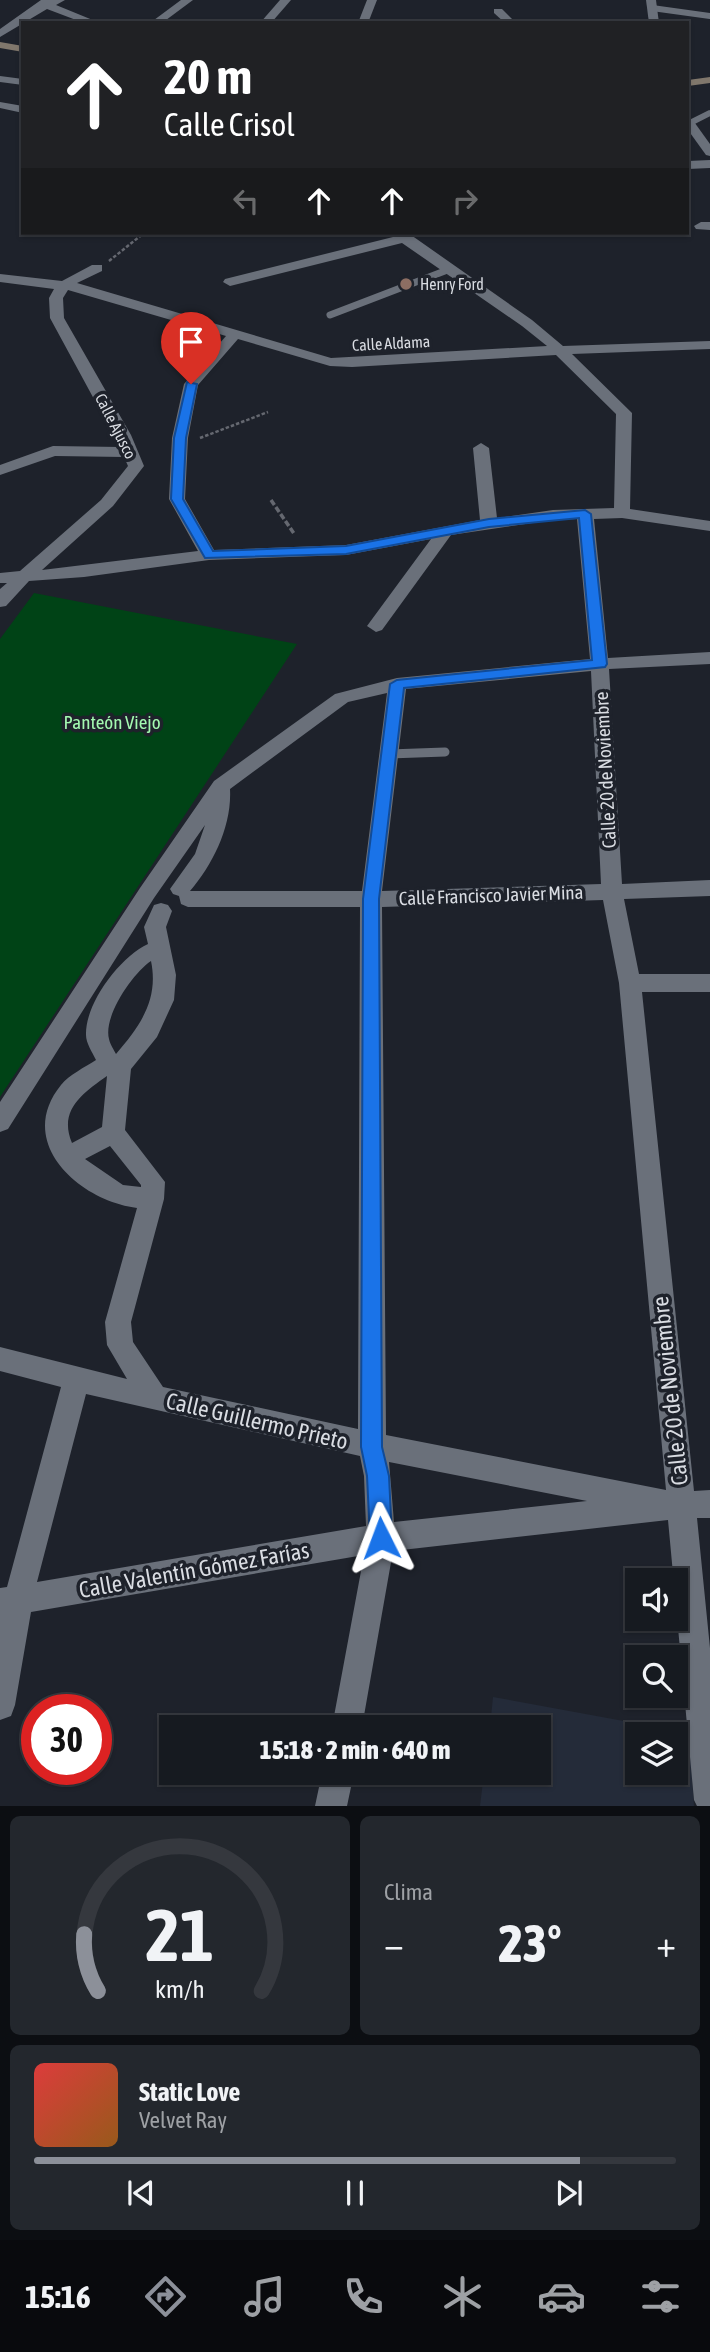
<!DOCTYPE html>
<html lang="es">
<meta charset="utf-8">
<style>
:root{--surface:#161a20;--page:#23272d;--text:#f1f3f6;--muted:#9ea1a5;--line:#35383e;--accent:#8c9099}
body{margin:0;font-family:"Asap Condensed",sans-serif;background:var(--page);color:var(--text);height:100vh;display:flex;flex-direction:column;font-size:26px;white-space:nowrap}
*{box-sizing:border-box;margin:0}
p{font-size:23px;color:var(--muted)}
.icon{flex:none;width:38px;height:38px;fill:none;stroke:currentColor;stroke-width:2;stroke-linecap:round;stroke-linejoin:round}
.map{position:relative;height:1806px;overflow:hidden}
.drawer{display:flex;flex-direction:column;gap:10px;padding:10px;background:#0c0e12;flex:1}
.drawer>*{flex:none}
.guide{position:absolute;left:21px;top:21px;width:668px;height:214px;border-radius:0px;box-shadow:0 2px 5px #0004,0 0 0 2px var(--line);background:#202124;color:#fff;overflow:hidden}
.buttons{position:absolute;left:625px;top:1568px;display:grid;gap:14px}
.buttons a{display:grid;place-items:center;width:63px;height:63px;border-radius:0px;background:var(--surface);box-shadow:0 2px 5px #0004,0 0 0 2px var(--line);font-size:35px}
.speed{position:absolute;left:21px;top:1694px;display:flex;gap:14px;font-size:35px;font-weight:700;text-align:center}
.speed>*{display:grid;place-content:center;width:91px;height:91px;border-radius:50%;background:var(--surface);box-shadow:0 2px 5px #0004,0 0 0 2px var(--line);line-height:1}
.speed .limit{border:10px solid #d22;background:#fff;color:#111}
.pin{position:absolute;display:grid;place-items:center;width:60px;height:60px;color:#fff;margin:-72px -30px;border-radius:50% 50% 50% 0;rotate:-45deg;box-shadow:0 0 7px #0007}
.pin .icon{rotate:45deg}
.me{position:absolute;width:77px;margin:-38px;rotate:357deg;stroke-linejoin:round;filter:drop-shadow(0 0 5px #0008)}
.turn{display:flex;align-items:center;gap:24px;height:147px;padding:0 28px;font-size:32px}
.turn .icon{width:91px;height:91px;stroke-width:2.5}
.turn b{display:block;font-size:49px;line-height:60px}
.lanes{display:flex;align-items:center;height:66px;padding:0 28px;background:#0003;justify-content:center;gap:35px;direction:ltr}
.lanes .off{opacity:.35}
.big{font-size:52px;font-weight:800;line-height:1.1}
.drawer .widget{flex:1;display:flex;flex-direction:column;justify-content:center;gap:10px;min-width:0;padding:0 24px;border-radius:10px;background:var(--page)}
.drawer .dial{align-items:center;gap:0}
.dial svg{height:182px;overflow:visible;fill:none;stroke:var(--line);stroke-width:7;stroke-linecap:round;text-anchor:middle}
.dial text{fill:var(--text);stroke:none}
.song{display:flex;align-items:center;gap:21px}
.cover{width:84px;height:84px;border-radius:10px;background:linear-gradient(135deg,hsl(0 70% 55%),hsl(30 70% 35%))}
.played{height:7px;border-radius:4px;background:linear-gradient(90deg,var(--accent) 85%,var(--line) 85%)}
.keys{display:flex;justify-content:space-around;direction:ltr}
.heat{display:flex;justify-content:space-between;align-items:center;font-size:38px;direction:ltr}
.drawer .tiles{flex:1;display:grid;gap:10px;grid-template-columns:1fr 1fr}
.widget:last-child{grid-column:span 2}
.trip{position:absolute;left:159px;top:1715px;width:392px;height:70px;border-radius:0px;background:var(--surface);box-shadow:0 2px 5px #0004,0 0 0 2px var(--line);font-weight:800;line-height:70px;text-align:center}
.dock{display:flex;height:112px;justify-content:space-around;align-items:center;background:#090a0d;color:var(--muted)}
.dock .icon{width:49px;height:49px}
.dock .current{color:var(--accent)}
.dock b{font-size:32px;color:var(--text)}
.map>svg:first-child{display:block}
.built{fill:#242b39;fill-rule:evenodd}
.green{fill:#004316}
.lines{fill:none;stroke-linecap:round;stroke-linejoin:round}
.path-far1{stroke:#656870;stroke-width:2.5;stroke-dasharray:3.5 2;stroke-linecap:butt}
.path{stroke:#656870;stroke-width:3.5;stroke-dasharray:6 2.5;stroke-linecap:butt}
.lane-far2{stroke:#6a707a;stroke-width:6}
.lane-far1{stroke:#6a707a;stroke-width:7}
.lane{stroke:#6a707a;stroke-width:9}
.street{fill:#6a707a;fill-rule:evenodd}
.secondary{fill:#80776c;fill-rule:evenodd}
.route{fill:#1a73e8;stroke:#114b97;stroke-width:2}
.education-dot{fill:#8d6e63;stroke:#1e222b;stroke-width:2.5}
.labels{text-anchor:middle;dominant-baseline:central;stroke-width:7;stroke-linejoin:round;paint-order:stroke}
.far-poi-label{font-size:16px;fill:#d9dce2;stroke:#1e222b;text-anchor:start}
.far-street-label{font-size:16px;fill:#d9dce2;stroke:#1e222b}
.park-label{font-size:19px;fill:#a3f9b0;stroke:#1e222b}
.street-label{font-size:19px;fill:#d9dce2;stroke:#1e222b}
.near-street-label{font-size:23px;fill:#d9dce2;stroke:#1e222b}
</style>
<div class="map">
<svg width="710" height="1806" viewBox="0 0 710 1806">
<rect width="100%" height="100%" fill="#1e222b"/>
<path class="built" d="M493,1697l196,36 5,73h-214l4,-33h55v-46h-49zM637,1734h39v39h-39z"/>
<polygon class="green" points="34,593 297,644 0,1097 0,639"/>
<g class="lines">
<g class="path-far1">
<polyline points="109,261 144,233"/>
<polyline points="200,438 268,412"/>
</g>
<polyline class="path" points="271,500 295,535"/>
<g class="lane-far2">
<polyline points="652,8 710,16"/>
<polyline points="688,124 710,113"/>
</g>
<polyline class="lane-far1" points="330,315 450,269"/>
<polyline class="lane" points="389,754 445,752"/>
<g class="street">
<polygon points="41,0 65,0 56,5 100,23 84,23 47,9 0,37 0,29"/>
<polygon points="181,0 193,0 162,23 150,23"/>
<polygon points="280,0 291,0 271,23 260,23"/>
<polygon points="367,0 377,0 368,23 358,23"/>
<polygon points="646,0 656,0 659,23 649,23"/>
<polygon points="494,9 502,9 516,23 505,23 494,13"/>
<polygon points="0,76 23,79 23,85 0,82"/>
<polygon points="0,102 23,106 23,113 0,108"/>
<polygon points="688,119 692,119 710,144 710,156 706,155 688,130"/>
<polygon points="710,160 710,168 688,169 688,161"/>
<polygon points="701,222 710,222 710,230 696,229 694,226"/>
<path d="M390,233l21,2 121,85 31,26 147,-5v8l-138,5 60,59 -2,96 80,12v10l-88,-13 -28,1 14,139 102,-6v12l-101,5 13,215 88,-4v16l-86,3 15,75h71v18h-68l52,499 16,-1v28h-13l13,130v158h-13l-3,-6 -26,-280 -275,31 -31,176h-30l32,-172 -333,57 -16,93 -4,11 -11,4v-132l7,-1 54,-200 -61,-16v-24l127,32 -20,-34 -2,-23 32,-114c-57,-7 -123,-65 -76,-123 8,-10 24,-18 35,-25 -4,-8 -10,-17 -10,-25 -1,-32 34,-78 62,-91l-4,-17 10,-22 7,-2 7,2 4,6 -6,16 10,48 -2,25 -17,37 -26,32 -6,61 40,52 -1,17 -33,123 2,20 30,45 195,42 2,-522h-172l-7,-3 -2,-8 -6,-2 -3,-5 25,-35 10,-29 -51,73 -146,231 -8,3v-30l140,-214 74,-107 121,-87 62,-16 193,-19 -13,-140 -24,1 -102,15 -69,95 -6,2 -9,-6 64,-87 -85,16 -137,5 -125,17 -55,4 -23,25 -6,1v-18l7,-6h-7v-10l20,-2 81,-71 27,-34 -4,-9 -69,-1 -55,19v-10l53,-19 67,1 -70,-129 -1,-20 5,-9 -54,-7v-8l62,7 30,-16h10v6l-25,12 254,75 216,-12 -25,-20 -120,-83 -172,43 -7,-4 2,-3 168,-42zM68,290l158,46 -42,48 -12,54 -3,61 29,52 -156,19 71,-64 31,-40 -13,-31 -67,-117 -1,-20zM238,339l92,27 22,1 204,-12 60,59 -2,94 -61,2 -56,8 -8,-70 -8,-5 -8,5 7,72 -134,25 -132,5 -29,-51 3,-61 10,-53zM591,671l10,213 -219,7 24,-202zM387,693l-25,198h-172c23,-27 42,-65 40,-102l118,-87zM603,900l16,83 47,507 -280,-55 -4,-528zM151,961c8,39 -11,65 -35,93 -2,-4 -6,-10 -7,-15 -6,-23 24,-66 42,-78zM107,1076l-5,51 -30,16c-14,-33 11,-50 35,-67zM110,1146l31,39v2l-18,-2 -38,-26zM86,1394l274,62 4,20 2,50 -329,56zM389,1462l198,39 -193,21z"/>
<polygon points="322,1773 354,1773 347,1806 315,1806"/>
</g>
<g class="secondary">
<polygon points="0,42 23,46 23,52 0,48"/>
<polygon points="710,77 710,83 688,86 688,80"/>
</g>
</g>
<polygon class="route" points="187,382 197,384 186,438 183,499 213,551 346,546 489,519 585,510 591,514 607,664 605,667 404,688 379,899 382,1447 389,1476 392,1538 389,1546 381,1549 373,1546 370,1538 367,1476 361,1447 363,899 390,684 397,680 592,660 579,518 489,527 346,554 205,558 171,499 174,438"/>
<circle class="education-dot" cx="406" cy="284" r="7"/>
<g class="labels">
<g class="far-poi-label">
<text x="420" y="284">Henry Ford</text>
</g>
<g class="far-street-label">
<text transform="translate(391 343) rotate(-3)">Calle Aldama</text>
<text transform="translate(116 426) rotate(63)">Calle Ajusco</text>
</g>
<g class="park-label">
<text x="112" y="722">Panteón Viejo</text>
</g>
<g class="street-label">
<text transform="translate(605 770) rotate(-93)">Calle 20 de Noviembre</text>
<text transform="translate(491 895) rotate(-2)">Calle Francisco Javier Mina</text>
</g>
<g class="near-street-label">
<text transform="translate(670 1391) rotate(-96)">Calle 20 de Noviembre</text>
<text transform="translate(257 1421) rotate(13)">Calle Guillermo Prieto</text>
<text transform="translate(194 1570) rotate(-10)">Calle Valentín Gómez Farías</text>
</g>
</g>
</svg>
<div class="buttons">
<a><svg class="icon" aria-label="sound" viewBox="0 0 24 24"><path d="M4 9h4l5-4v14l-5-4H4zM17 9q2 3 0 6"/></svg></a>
<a><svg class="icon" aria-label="search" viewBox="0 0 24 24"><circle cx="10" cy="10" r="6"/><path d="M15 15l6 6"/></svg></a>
<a><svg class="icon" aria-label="layers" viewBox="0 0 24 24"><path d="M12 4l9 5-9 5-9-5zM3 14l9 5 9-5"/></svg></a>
</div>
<div class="speed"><div class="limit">30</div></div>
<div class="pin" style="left:191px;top:384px;background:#d93025"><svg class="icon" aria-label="arrive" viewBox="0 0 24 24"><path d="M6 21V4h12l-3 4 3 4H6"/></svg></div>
<svg class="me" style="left:381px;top:1538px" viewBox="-20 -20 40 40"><path d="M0-17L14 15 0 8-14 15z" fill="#1a73e8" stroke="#fff" stroke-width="4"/></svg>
<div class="trip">15:18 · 2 min · 640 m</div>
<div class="guide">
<div class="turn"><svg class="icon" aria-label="ahead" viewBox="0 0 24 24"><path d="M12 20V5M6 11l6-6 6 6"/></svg><div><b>20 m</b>Calle Crisol</div></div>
<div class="lanes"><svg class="icon off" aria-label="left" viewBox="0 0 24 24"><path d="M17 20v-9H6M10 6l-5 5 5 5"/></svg><svg class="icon" aria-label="ahead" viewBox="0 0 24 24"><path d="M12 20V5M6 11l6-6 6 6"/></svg><svg class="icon" aria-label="ahead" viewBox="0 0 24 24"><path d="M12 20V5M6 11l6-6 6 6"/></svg><svg class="icon off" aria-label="right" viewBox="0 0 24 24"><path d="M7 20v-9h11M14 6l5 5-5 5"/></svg></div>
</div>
</div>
<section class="drawer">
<div class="tiles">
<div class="widget dial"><svg viewBox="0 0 100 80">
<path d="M14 69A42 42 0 1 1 86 69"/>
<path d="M14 69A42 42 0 0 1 8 44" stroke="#8c9099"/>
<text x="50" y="56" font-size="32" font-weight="700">21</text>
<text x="50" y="72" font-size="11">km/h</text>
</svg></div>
<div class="widget"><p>Clima</p>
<div class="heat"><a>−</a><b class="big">23°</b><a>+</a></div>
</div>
<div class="widget">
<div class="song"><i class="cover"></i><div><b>Static Love</b><p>Velvet Ray</p></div></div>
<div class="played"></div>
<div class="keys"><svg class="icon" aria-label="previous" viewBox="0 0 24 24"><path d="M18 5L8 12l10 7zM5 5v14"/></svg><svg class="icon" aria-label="pause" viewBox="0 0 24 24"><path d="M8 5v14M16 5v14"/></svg><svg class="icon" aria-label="next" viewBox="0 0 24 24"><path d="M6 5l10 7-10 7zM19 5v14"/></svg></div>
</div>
</div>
</section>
<nav class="dock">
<b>15:16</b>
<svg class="icon current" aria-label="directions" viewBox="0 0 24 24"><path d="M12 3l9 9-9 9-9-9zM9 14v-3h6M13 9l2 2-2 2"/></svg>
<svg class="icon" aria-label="music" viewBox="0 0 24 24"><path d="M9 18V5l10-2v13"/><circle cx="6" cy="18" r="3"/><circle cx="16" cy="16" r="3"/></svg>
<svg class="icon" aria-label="phone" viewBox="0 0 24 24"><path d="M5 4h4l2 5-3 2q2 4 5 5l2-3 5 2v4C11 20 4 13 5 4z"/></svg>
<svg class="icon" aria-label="climate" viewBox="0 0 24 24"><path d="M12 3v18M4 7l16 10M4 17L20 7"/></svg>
<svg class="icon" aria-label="car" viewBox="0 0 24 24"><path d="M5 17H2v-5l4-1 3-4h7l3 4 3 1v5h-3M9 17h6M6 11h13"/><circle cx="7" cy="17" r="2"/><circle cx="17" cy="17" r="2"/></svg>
<svg class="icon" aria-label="filters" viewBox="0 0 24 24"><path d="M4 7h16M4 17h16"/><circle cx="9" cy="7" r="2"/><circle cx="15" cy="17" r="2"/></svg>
</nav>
